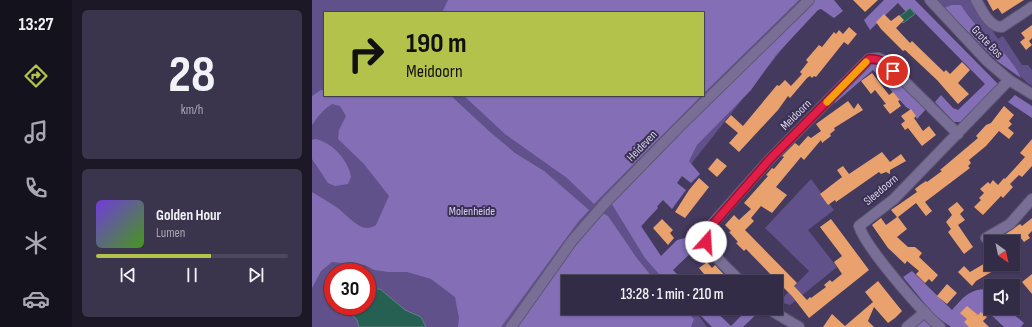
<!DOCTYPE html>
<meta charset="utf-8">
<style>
:root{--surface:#332c46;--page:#3b344d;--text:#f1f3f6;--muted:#a9a7b3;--line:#4e485f;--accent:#b3c24b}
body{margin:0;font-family:"Sofia Sans Condensed",sans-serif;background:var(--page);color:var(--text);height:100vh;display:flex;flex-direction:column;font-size:15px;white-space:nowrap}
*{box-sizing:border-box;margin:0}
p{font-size:13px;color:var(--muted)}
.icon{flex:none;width:22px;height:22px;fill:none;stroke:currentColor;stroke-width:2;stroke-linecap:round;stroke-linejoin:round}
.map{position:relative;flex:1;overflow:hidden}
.panel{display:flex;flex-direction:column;gap:10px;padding:10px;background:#1c1826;width:240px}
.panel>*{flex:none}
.banner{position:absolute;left:12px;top:12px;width:380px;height:84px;border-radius:0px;box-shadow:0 1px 3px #0004,0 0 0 1px var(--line);background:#b3c24b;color:#111;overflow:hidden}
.needle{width:26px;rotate:147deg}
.buttons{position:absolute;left:672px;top:235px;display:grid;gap:8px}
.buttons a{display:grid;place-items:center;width:36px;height:36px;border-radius:0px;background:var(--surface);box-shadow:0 1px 3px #0004,0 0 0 1px var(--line);font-size:20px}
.speed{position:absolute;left:12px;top:263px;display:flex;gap:8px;font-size:20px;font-weight:700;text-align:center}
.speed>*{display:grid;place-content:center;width:52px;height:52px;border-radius:50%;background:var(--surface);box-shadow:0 1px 3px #0004,0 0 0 1px var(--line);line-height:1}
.speed .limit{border:6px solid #d22;background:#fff;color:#111}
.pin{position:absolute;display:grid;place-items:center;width:34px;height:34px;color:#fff;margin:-17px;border:2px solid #fff;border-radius:50%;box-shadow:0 1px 4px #0007}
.me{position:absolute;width:44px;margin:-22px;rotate:19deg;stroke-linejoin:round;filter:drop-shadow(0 0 3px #0008)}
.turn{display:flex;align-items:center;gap:14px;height:84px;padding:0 16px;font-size:18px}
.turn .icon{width:52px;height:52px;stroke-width:2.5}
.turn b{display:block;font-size:28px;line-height:34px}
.panel .card{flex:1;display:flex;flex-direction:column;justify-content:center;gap:6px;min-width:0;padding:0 14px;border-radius:6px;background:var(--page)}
.panel .dial{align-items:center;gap:0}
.dial b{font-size:52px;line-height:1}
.song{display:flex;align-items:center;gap:12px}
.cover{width:48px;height:48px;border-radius:6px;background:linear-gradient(135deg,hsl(260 70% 55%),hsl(100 70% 35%))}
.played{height:4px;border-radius:2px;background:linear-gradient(90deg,var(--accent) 60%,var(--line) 60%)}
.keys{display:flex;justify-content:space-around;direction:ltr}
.trip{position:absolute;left:249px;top:275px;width:222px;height:40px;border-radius:0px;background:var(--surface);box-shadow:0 1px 3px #0004,0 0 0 1px var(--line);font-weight:600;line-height:40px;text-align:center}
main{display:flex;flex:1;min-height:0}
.tab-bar{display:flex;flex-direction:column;width:72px;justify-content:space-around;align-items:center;background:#14121c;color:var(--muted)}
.tab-bar .icon{width:28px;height:28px}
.tab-bar .on{color:var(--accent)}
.tab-bar b{font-size:18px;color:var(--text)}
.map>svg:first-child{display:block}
.green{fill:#61518a;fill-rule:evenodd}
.forest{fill:#846fb7}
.water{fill:#256053;stroke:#5b8380}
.building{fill:#e9a16d}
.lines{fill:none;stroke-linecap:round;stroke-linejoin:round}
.minor-casing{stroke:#5f5774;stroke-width:12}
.minor{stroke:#796f96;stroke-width:10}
.route-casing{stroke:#92132f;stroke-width:10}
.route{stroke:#e11d48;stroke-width:7}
.slow{stroke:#f59e0b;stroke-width:7}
.labels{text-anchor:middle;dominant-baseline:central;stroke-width:4;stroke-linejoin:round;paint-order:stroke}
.street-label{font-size:12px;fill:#d9d4ea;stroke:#3a3053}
.park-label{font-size:12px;fill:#d8cff7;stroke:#3a3053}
</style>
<main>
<nav class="tab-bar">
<b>13:27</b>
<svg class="icon on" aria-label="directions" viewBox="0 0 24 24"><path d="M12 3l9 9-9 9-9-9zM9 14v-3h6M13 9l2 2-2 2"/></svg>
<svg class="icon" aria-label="music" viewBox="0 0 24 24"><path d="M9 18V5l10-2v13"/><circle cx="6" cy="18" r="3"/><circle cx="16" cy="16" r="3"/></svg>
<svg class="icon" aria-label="phone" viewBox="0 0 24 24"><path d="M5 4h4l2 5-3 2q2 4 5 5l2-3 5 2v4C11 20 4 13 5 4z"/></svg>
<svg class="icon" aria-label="climate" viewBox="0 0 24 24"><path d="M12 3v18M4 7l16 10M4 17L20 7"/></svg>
<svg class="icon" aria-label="car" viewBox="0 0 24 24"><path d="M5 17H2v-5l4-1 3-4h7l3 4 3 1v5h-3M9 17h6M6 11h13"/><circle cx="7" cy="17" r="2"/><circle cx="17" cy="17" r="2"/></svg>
</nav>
<section class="panel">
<div class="card dial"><b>28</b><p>km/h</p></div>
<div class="card">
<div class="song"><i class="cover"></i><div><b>Golden Hour</b><p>Lumen</p></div></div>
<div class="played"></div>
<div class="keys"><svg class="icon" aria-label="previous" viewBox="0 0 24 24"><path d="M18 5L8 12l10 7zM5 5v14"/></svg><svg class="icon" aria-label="pause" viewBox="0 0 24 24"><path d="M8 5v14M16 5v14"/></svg><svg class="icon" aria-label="next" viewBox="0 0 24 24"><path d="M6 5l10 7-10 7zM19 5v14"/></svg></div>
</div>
</section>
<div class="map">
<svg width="720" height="327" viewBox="0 0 720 327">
<rect width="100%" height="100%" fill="#443a5e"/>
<g class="green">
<path d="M0,0h509l-183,231 36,51h-106v26h125l14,19h-395zM13,13h378v82h-378zM21,272h34v34h-34z"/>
<path d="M625,0h35l26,39 5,-3 19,29h6l4,5v16c-14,-9 -20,-22 -30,-35 -14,-16 -30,-28 -41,-46h-10l-7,3z"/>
<polygon points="499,179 522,210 496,230 525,267 478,305 467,302 497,271 453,228"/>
</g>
<g class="forest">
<polygon points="136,0 487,0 391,94 391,13 130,13"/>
<polygon points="499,0 522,0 531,11 522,18 509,9 506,10 464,55 439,90 385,145 377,161 388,174 379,183 370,176 365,183 374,190 360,209 351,200 345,206 346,208 329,226 349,256 365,240 388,234 406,253 399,259 385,247 361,270 373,282 354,282 333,258 298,201"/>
<polygon points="572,0 603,0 686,84 649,122 642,122 623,102 629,95 641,108 646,110 673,84 598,8 594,12 586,3 558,30 552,20"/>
<path d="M639,5h10c16,27 47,44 60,73l-24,-17 -53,-53z"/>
<polygon points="570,61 615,108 605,119 599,110 594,107 561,70 523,103 518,96 548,63"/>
<path d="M9,90h4v5h125l40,37 25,21 29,18 45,39 -11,12 -77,105h-43l1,-9 -4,-21 -24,-18 -24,-7h-18l-15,-2 -9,-5 -33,-3 -11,9 -9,17v-96c9,6 19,11 27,17 10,8 23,26 37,16l13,-29 -25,-32 -26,-25 1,-9 7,-14 -6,-10 -8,-2c-10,7 -13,11 -20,21v-29z"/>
<polygon points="151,95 390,95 282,204 255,178 193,134"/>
<polygon points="703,95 720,106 720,118 696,102"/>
<path d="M3,139c17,3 33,21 36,38l-3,7 -13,2 -7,-3 -16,-24v-19z"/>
<polygon points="287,211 296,216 324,257 344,282 256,282 256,308 370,308 382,319 379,327 203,327"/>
<path d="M600,271l40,39c11,-12 16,-20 33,-21l6,6v13h15l18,15 -3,4h-17l-17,-16 -8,8 10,8h-38l-17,-12 -31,-38z"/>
<polygon points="381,308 400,308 419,326 437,308 451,308 431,327 400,327"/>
<polygon points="612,320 622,327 601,327"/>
</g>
<g class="water">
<polygon points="598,8 603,14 591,23 586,18"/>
<polygon points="55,289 68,289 93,310 109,317 114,327 47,327 45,320 38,312 41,306 55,306"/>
</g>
<g class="building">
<polygon points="541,0 566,0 553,12"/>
<polygon points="675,0 712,0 690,14 686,8 681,11"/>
<polygon points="572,14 579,21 587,15 592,20 584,28 598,43 600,41 632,72 634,70 638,74 650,62 658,70 646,83 657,94 646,104 625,80 593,50 591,51 569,29 564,22"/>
<polygon points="720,25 720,38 717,41 720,45 714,50 708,42 713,38 709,33"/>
<polygon points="537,27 545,34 536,45 532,42 504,77 502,76 500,78 498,76 495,78 478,98 476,96 466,110 427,152 417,143 426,133 413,122 419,115 431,126 465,85 467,86 473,80 479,86 490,74 488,72 496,62 494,60 507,45 510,47 522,32 524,34 527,30 531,34"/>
<polygon points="560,73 577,95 581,92 588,100 586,101 589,106 578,114 571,105 574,104 563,90 559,94 549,81"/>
<polygon points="536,101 542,109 546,103 551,110 522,128 523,130 518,134 519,136 510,143 509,140 492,160 489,157 464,187 475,195 460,213 449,206 439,218 442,221 433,230 485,283 482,286 495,300 498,297 499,298 514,287 512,285 518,280 520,282 530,274 522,262 530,256 508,227 519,219 557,270 497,318 480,296 470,286 469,288 461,280 463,279 434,249 432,251 424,243 426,242 417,232 419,231 413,225 422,215 427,220 439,209 432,203 456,176 454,175 460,168 462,169 472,157 470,156 483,143 487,146 496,136 499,138 509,131 504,124"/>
<polygon points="692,106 702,115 697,121 700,124 696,128 702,133 697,139 687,131 674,146 657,160 659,163 656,166 658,168 613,202 620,211 614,216 604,203 586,217 595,229 585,237 596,247 603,247 610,253 607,257 626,275 620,282 617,279 613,283 604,274 607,271 595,261 593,264 576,248 560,225 569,218 574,225 585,217 579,210 605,192 603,189 608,185 614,181 615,182 630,171 628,170 666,138 664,136 674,125 679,123"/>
<polygon points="599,109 604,116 602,118 611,131 617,126 624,135 610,146 596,128 593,130 589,124 593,121 589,116"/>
<polygon points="720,139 720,166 710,177 707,175 698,184 701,187 691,198 689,196 671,215 662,207 669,200 667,198 672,193 668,189 676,182 678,184 681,180 686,185 692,178 693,179 713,157 708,153"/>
<polygon points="570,152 578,162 589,154 594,161 578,170 578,174 574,172 569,174 567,172 524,202 523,200 516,205 508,194 530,177 525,170 531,166 537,174"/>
<polygon points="405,158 415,166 405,177 396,169"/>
<polygon points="387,178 397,187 373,218 363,212 377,190"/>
<polygon points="645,202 652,210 648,214 653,220 646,225 661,247 652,254 636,232 639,229 634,222 640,215 636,209"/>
<polygon points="720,218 720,231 716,235 718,238 712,242 708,237 701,242 682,242 708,224 710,226"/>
<polygon points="350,219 361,230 358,233 362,238 356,245 341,228"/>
<polygon points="395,262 400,268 403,265 419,282 392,282 388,277 392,274 387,268"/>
<polygon points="675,262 681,271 664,281 660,286 646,272 652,266 658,272"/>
<polygon points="720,274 720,294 710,282"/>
<polygon points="566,281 590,311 583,318 576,323 562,307 556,321 562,327 511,327 520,314 533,326 561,302 553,292"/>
<polygon points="635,284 645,293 635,304 625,296"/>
<polygon points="655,306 666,315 669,312 675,317 671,321 677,327 657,327 652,322 655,319 648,313"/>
</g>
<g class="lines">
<g class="minor-casing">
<g id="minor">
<polyline points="618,0 675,61 697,80 720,94"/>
<path d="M664,0c6,10 13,27 26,27l30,-20"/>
<polyline points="674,238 698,224 720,199"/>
<path d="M429,282c-14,-15 -33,-28 -36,-50l65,-73 99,-100 9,-1 5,2 75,74"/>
<polyline points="455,308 487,327"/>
<polyline points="199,327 260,241 294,202 367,127 497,0"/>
<polyline points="595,327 613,312"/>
<path d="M628,327c-19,-16 -74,-79 -81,-101l35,-27 115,-119"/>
</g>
</g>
<use href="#minor" class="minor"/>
</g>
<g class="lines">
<g class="route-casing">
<path id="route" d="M394,242v-10l64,-73 99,-100c12,-1 16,4 24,12"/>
</g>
<use href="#route" class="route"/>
<polyline class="slow" points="515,102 554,62"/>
</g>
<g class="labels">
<g class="street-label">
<text transform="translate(675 42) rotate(46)">Grote Bos</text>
<text transform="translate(484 115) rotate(-45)">Meidoorn</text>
<text transform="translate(330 146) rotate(-46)">Heideven</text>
<text transform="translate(569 190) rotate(-40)">Sleedoorn</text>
</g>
<g class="park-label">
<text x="160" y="211">Molenheide</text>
</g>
</g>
</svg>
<div class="buttons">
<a><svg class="needle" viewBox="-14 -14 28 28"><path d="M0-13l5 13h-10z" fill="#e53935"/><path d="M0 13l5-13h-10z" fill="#a9a7b3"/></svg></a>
<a><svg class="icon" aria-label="sound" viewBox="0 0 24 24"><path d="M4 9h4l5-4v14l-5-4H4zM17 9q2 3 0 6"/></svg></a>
</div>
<div class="speed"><div class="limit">30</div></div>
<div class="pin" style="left:581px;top:71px;background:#d93025"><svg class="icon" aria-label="arrive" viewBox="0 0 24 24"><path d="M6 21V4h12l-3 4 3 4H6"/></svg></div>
<svg class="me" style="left:394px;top:242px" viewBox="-20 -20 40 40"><circle r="19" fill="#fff"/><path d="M0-13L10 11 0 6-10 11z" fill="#e11d48"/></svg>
<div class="trip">13:28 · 1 min · 210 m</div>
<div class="banner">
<div class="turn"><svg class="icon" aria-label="right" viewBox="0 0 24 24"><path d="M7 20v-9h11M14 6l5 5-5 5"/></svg><div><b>190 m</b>Meidoorn</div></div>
</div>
</div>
</main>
